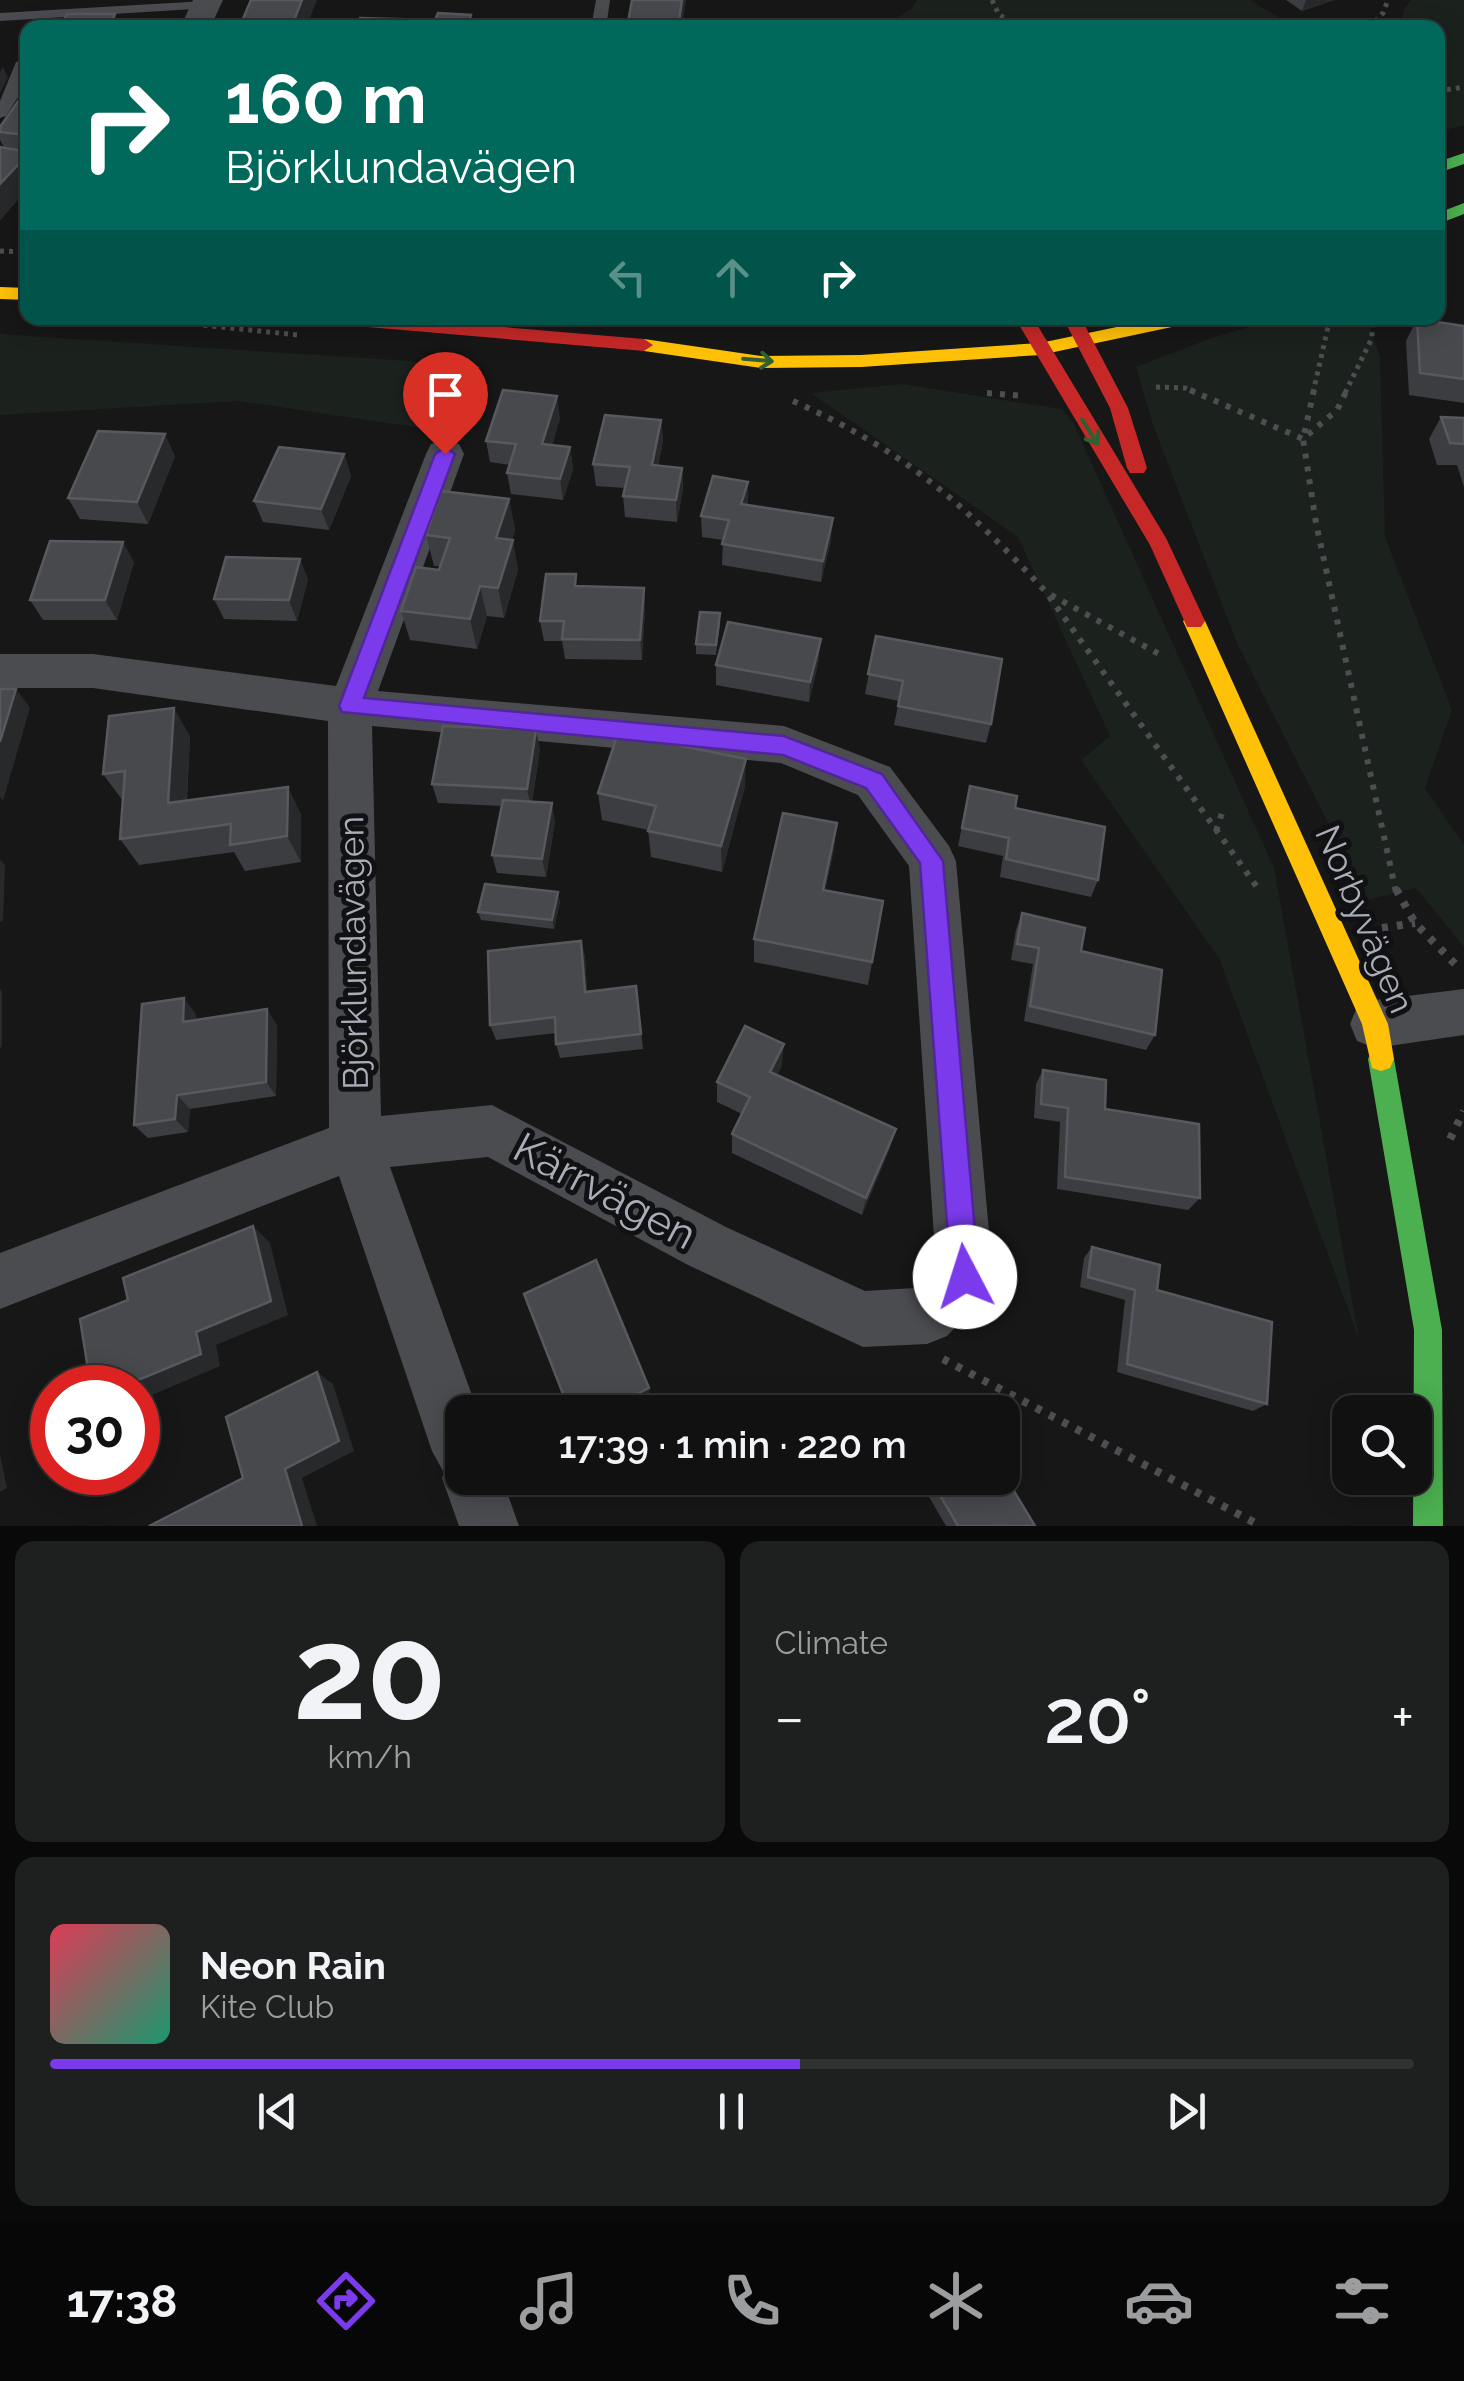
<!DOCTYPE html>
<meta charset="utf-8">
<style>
:root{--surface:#111;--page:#1e1f1f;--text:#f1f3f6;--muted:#9c9d9f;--line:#303131;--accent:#7c3aed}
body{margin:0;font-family:Raleway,sans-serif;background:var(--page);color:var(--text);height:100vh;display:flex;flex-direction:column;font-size:38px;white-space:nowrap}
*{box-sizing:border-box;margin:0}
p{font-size:32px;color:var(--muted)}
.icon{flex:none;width:55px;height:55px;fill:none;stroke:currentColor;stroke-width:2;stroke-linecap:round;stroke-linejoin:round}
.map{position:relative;height:1526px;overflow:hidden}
.details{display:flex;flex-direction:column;gap:15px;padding:15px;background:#090909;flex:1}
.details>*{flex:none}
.hud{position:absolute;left:20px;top:20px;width:1425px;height:305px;border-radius:20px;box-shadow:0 5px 25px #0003,0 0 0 2px var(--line);background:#00695c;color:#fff;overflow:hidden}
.buttons{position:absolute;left:1332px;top:1395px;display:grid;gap:20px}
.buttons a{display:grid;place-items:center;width:100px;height:100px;border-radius:20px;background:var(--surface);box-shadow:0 5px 25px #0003,0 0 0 2px var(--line);font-size:50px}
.speed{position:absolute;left:30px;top:1365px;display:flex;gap:20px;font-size:50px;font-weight:700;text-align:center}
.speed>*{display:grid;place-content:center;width:130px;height:130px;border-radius:50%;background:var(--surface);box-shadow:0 5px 25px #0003,0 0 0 2px var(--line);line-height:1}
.speed .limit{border:15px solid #d22;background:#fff;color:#111}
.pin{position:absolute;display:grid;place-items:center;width:85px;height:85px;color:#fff;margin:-102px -42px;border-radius:50% 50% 50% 0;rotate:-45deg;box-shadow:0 0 10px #0007}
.pin .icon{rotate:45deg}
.me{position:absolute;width:110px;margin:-55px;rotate:355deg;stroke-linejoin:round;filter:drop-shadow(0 0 8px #0008)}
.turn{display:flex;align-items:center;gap:35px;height:210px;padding:0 40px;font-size:45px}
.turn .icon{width:130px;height:130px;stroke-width:2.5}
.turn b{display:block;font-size:70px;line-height:85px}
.lanes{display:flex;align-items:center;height:95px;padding:0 40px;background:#0003;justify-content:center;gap:50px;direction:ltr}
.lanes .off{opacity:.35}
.big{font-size:75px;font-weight:600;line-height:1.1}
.details .widget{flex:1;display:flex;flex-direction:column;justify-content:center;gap:15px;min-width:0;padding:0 35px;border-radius:20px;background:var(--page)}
.details .dial{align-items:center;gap:0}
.dial b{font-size:130px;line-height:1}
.song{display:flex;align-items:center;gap:30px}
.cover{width:120px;height:120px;border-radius:15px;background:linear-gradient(135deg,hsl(350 70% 55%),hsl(160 70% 35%))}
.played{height:10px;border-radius:5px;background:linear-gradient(90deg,var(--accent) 55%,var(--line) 55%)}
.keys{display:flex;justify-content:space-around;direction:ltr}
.heat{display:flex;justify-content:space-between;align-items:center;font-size:55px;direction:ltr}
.details .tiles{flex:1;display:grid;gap:15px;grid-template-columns:1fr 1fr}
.widget:last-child{grid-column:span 2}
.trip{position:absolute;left:445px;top:1395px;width:575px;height:100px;border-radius:20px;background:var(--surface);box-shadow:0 5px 25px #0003,0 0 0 2px var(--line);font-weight:600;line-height:100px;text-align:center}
.tab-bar{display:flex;height:160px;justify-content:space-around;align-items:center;background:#070707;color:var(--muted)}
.tab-bar .icon{width:70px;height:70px}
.tab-bar .current{color:var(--accent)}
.tab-bar b{font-size:45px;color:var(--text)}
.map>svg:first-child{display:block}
.green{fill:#1b211c}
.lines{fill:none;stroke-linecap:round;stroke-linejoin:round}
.path-far2{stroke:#4d4e52;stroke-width:5;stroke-dasharray:4 5;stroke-linecap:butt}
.path-far1{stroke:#4d4e52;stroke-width:6;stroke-dasharray:5 8;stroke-linecap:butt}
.path{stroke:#4d4e52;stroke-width:8;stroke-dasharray:6 9;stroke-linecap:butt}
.lane{fill:#4b4c50;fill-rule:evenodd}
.street{fill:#4b4c50;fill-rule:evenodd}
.fast{fill:#4caf50;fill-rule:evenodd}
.slow{fill:#ffc107;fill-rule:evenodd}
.jam{fill:#c62828;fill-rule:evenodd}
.wall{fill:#3c3d40}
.shaded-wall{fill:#28292a}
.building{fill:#48494d;stroke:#57595e;stroke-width:2.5}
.oneway{stroke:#2e6032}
.route{fill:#7c3aed;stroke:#51269a;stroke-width:2.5}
.labels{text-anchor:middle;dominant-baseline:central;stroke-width:10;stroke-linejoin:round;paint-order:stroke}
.street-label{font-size:35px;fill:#a8adb8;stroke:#111113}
.near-street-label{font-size:42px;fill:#a8adb8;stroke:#111113}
</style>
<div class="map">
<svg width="1464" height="1526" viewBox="0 0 1464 1526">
<rect width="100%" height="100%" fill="#171717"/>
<g class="green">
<polygon points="917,0 1250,0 1295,27 883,27 912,8"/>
<polygon points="1411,0 1464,0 1464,125 1438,132 1438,28 1400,27 1404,9"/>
<polygon points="1281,318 1367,318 1380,357 1385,537 1452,710 1425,788 1464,845 1464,947 1416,888 1367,900 1237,643 1153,425 1136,367 1214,337"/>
<polygon points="0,334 454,364 428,429 238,401 0,415"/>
<polygon points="902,384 1061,409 1073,422 1274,868 1359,1339 1220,960 1081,760 1110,736 1018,537 811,393"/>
</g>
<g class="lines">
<g class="path-far2">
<polyline points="992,0 999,15 1023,28"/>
<polyline points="1369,28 1383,13 1388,0"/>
<polyline points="1438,91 1464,87"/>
<polyline points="0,251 28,252"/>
<polyline points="80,318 182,323"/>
<polyline points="184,318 182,323 298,335"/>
<polyline points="746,320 804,318"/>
<polyline points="1156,387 1185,388 1196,393"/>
<polyline points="467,393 477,366"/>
<polyline points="1313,393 1330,318"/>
<polyline points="1345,393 1372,338 1372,318"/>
</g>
<g class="path-far1">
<polyline points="1190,390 1303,439 1337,410 1347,390"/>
<polyline points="1314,390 1303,439 1316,523 1396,892"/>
<polyline points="987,393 1024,396"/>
<path d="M793,401c112,50 170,102 253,191l211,295"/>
<polyline points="456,425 468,390"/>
<polyline points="1051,595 1159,654"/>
<polyline points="1216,831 1224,807"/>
</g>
<g class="path">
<polyline points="1396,889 1415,923 1460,969"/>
<polyline points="1382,928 1415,923"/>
<polyline points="1450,1139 1464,1111"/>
<polyline points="943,1359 1261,1526"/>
</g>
<g class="lane">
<polygon points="596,0 610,0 606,28 591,28"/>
<polygon points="205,1 210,2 210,8 0,21 0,13"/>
<polygon points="28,58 22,91 6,116 0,118 0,101 16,62"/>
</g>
<g class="street">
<polygon points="193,0 223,0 210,28 180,28"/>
<path d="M445,440l14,4 5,10 -86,237 406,35 106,41 59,79 7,15 37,416 -8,20 -38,39 -20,8 -64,3 -175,-82 -200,-108 -98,10 88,245h-16v66h40l17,48h-60l-17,-48 2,-5 -12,-22 -93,-275 -339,133v-56l329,-125 -1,-407 -235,-33h-93v-34h93l243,32 90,-232 5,-10zM372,726l409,37 77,32 51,71 27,400 -21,22 -50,3 -139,-64 -234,-122 -111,11z"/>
<polygon points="1464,989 1464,1035 1375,1048 1357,1041 1350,1024 1357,1007 1375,1000"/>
</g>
<g class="fast">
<polygon points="1464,153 1464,164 1438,173 1438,162"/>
<polygon points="1464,203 1464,214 1438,224 1438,213"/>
<polygon points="1381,1047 1390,1050 1394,1059 1442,1330 1443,1526 1413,1526 1414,1330 1368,1059 1372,1050"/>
</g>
<g class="slow">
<polygon points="0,287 28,288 28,300 0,299"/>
<polygon points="1160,318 1195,318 1186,324 1040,355 861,367 761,368 644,351 635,345 644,339 761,356 861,355 1040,343"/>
<polygon points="1194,613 1205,621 1388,1024 1394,1059 1390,1068 1381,1071 1372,1068 1362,1024 1183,621"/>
</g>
<g class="jam">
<polygon points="324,318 397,318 644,339 653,345 644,351 333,324"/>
<polygon points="1015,318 1033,318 1166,538 1205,621 1201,627 1187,627 1150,545"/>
<polygon points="1063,318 1081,318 1128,408 1147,468 1144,473 1130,473 1127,468 1110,408"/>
</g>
</g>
<g class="wall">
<polygon points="1286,0 1334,0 1302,11"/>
<polygon points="28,87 28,188 0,220 0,147 4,147 0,140 0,127"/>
<polygon points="1417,319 1464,326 1464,403 1409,395 1406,341"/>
<polygon points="1441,417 1464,418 1464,487 1457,465 1437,465 1429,439"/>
<polygon points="560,418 552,445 570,447 573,469 563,500 511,494 507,473 510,465 490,462 486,441"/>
<polygon points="661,420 663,441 658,466 682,468 683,489 677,522 625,517 623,496 625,488 596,486 593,464"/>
<polygon points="344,454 351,476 329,530 263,522 254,501"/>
<polygon points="175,456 148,524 80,519 68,498"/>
<polygon points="509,499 515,530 512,539 518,570 504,618 487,616 477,649 410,640 401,611 439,570 440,566 434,566 426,535"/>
<polygon points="747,504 831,540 821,582 722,565 723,540 702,537 701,516"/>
<polygon points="134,562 117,620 43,620 30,600"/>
<polygon points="308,579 297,621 224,619 214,599"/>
<polygon points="578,586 644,588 645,608 642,660 565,659 562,641 544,641 540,621"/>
<polygon points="720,624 716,655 696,654 696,644"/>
<polygon points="876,636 991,724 986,743 894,725 899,701 865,694"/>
<polygon points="819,659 809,702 716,685 716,665"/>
<polygon points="190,736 187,800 301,814 301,862 245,871 234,852 139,865 120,839 123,801 103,774"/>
<polygon points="540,749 532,802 555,821 546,877 497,873 492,855 502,806 438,803 432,784"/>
<polygon points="745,786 722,872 651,857 648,830 602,820 598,793"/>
<polygon points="970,786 1015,808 1098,880 1091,897 1000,877 1003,856 958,846"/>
<polygon points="834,849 825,890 883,901 868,985 754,962 754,939"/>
<polygon points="560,901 554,929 481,920 478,912"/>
<polygon points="1022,913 1155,1035 1146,1050 1024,1021 1033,964 1011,960 1016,930"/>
<polygon points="581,941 585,957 587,991 636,986 643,1049 560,1058 556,1044 556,1033 496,1040 490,1025"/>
<polygon points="196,1014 196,1020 277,1025 276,1096 190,1109 188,1132 148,1138 134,1125"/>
<polygon points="782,1065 777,1075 890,1148 862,1215 732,1153 732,1134 742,1114 717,1102 717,1082"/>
<polygon points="1043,1070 1200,1198 1188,1210 1057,1189 1060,1122 1034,1118 1036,1084"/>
<polygon points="1092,1247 1157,1290 1267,1404 1253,1411 1117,1372 1125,1300 1080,1287 1084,1258"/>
<polygon points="918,1478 1002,1478 1035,1526 946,1526"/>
</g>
<g class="shaded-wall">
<polygon points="302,0 317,0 306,28 291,28"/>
<polygon points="682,0 686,0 682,28 678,28"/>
<polygon points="1306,0 1334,0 1302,11"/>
<polygon points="115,14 120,28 109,28"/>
<polygon points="3,67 8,78 0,93 0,72"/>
<polygon points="28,154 28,188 0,220 0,184"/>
<polygon points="557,396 560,418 546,466 542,444"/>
<polygon points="661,420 663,441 653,487 652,465"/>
<polygon points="165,434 175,456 148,524 137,502"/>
<polygon points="570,447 573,469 563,500 560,479"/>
<polygon points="344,454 351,476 329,530 321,509"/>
<polygon points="682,468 683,489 677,522 676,500"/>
<polygon points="748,482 748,503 741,525 741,504"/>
<polygon points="509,499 515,530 503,568 496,538"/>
<polygon points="833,518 831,540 821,582 823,561"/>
<polygon points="513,540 518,570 504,618 498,588"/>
<polygon points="123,542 134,562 117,620 105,600"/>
<polygon points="300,559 308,579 297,621 289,600"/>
<polygon points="480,586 487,616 477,649 470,619"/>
<polygon points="644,588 645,608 642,660 640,640"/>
<polygon points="821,639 819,659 809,702 810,682"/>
<polygon points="16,689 30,708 3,801 0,797 0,742"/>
<polygon points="174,708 190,736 185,829 168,803"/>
<polygon points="536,730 540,749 531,807 527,789"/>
<polygon points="746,759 745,786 722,872 721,846"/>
<polygon points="288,787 301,814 301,862 287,836"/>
<polygon points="552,803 555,821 546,877 542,859"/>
<polygon points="837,823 834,849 820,914 823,890"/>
<polygon points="0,860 5,865 3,921 0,922"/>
<polygon points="558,892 560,901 554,929 552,920"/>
<polygon points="581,941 585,957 588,1007 585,992"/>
<polygon points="0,989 2,991 2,1047 0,1048"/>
<polygon points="184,998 196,1014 195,1037 183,1022"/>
<polygon points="267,1009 277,1025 276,1096 266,1082"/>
<polygon points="784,1044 782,1065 769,1092 770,1072"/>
<polygon points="177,1095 190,1109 188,1132 175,1119"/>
<polygon points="896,1129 890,1148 862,1215 866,1198"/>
<polygon points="253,1226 270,1243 288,1315 216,1345 220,1366 138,1401 138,1388 119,1388 196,1332"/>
<polygon points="317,1372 333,1384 354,1451 302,1478 317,1526 302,1526 285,1469"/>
<polygon points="649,1388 651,1396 618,1412 600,1412"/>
<polygon points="0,1455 7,1488 0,1492"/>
</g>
<g class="building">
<polygon points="251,0 302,0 291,28 239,28"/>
<polygon points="632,0 682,0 678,28 627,28"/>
<polygon points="438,13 471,15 467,28 357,28 360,18 435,20"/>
<polygon points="67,14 115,14 109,28 60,28"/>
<polygon points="28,87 28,135 0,132 0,127"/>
<polygon points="0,147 28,152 28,154 0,184"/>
<polygon points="1417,319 1464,326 1464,379 1420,373"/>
<polygon points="503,390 557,396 542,444 570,447 560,479 507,473 516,444 486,441"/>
<polygon points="605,415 661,420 652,465 682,468 676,500 623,496 630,467 593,464"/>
<polygon points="1441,417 1464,418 1464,444 1450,443"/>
<polygon points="98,431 165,434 137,502 68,498"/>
<polygon points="279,447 344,454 321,509 254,501"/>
<polygon points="713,476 748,482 741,504 833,518 823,561 722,544 729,520 701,516"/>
<polygon points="441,491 509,499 496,538 513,540 498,588 480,586 470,619 401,611 416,567 439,570 450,538 426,535"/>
<polygon points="50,541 123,542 105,600 30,600"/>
<polygon points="226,557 300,559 289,600 214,599"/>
<polygon points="546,574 576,574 575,586 644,588 640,640 562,639 564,621 540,621"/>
<polygon points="700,612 720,613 716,645 696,644"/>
<polygon points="728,622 821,639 810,682 716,665"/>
<polygon points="876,636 1002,659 991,724 898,706 903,681 868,674"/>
<polygon points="0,689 16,689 0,742"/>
<polygon points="174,708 168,803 288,787 287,836 230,845 231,824 120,839 125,771 103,774 109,716"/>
<polygon points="443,726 536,730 527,789 432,784"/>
<polygon points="618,733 746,759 721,846 648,831 656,806 598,793"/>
<polygon points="970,786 1017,796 1015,808 1105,827 1098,880 1006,859 1009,838 962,828"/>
<polygon points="503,800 552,803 542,859 492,855"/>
<polygon points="783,813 837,823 823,890 883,901 872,962 754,939"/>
<polygon points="485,884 558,892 552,920 478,912"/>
<polygon points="1022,913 1085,928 1081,951 1162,970 1155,1035 1030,1006 1039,948 1017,944"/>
<polygon points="581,941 585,992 636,986 641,1034 556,1044 555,1017 490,1025 488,951"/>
<polygon points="184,998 183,1022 267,1009 266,1082 177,1095 175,1119 134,1125 142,1004"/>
<polygon points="745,1026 784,1044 770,1072 896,1129 866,1198 732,1134 750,1097 717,1082"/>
<polygon points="1043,1070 1106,1080 1105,1109 1199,1124 1200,1198 1065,1177 1068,1108 1041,1104"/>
<polygon points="253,1226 271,1301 196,1332 201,1354 119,1388 91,1388 80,1319 128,1300 123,1278"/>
<polygon points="1092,1247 1160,1265 1157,1290 1272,1322 1267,1404 1127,1364 1135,1290 1088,1277"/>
<polygon points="596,1260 649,1388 600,1412 570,1412 524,1294"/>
<polygon points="317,1372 339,1441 285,1469 302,1526 149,1526 243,1478 226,1417"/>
<polygon points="962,1403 967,1412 947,1412"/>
<polygon points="1002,1471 1035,1526 958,1526 930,1478 1002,1478"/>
</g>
<defs><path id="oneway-shaft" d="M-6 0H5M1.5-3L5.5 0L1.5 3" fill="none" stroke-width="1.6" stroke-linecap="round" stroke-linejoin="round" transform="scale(2.5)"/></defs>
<g class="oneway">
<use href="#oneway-shaft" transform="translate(758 360) rotate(5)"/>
<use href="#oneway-shaft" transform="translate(1090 432) rotate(58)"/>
</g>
<polygon class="route" points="445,447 455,454 364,698 784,736 882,774 943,861 979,1277 975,1287 965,1291 955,1287 951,1277 920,863 866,788 783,755 342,712 339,706 435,454"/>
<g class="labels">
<g class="street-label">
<text transform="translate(1365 919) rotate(67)">Norbyvägen</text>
<text transform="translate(353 953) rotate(-91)">Björklundavägen</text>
</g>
<g class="near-street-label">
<text transform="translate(605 1191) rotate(28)">Kärrvägen</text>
</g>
</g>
</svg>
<div class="buttons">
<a><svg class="icon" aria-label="search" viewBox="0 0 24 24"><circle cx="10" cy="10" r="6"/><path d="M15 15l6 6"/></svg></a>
</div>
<div class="speed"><div class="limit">30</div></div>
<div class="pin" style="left:445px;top:454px;background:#d93025"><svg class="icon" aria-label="arrive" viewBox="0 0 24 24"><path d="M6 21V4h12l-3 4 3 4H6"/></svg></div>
<svg class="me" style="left:965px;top:1277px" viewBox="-20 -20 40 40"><circle r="19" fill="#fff"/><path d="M0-13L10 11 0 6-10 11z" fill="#7c3aed"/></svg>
<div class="trip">17:39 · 1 min · 220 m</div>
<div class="hud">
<div class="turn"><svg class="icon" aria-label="right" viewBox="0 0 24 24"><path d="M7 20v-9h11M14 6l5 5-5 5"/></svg><div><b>160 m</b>Björklundavägen</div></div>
<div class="lanes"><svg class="icon off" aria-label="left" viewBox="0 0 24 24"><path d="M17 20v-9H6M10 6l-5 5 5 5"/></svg><svg class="icon off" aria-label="ahead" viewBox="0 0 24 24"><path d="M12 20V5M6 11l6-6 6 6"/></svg><svg class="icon" aria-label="right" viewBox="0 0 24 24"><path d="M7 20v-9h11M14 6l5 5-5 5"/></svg></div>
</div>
</div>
<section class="details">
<div class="tiles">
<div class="widget dial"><b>20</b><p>km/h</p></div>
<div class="widget"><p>Climate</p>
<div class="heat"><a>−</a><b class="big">20°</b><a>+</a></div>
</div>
<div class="widget">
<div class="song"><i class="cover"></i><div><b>Neon Rain</b><p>Kite Club</p></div></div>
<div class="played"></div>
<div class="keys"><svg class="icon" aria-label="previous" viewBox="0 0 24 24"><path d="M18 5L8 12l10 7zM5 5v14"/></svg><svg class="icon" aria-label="pause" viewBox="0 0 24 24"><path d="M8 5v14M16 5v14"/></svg><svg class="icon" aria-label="next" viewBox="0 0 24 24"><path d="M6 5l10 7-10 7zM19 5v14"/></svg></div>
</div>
</div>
</section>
<nav class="tab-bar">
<b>17:38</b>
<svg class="icon current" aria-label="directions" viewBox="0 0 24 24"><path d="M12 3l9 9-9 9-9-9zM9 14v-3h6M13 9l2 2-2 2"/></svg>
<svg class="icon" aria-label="music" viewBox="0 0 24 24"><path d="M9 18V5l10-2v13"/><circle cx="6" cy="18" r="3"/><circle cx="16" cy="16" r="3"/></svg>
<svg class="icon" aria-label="phone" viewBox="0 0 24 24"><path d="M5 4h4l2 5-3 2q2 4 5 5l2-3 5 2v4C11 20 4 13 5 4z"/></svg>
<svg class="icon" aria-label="climate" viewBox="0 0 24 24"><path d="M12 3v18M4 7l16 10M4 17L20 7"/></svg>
<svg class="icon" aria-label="car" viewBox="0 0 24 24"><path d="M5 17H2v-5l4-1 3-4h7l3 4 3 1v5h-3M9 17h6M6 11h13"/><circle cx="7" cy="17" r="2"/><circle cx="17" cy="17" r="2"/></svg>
<svg class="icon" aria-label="filters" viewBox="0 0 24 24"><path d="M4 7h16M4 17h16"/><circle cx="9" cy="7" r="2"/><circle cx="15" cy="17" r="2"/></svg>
</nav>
